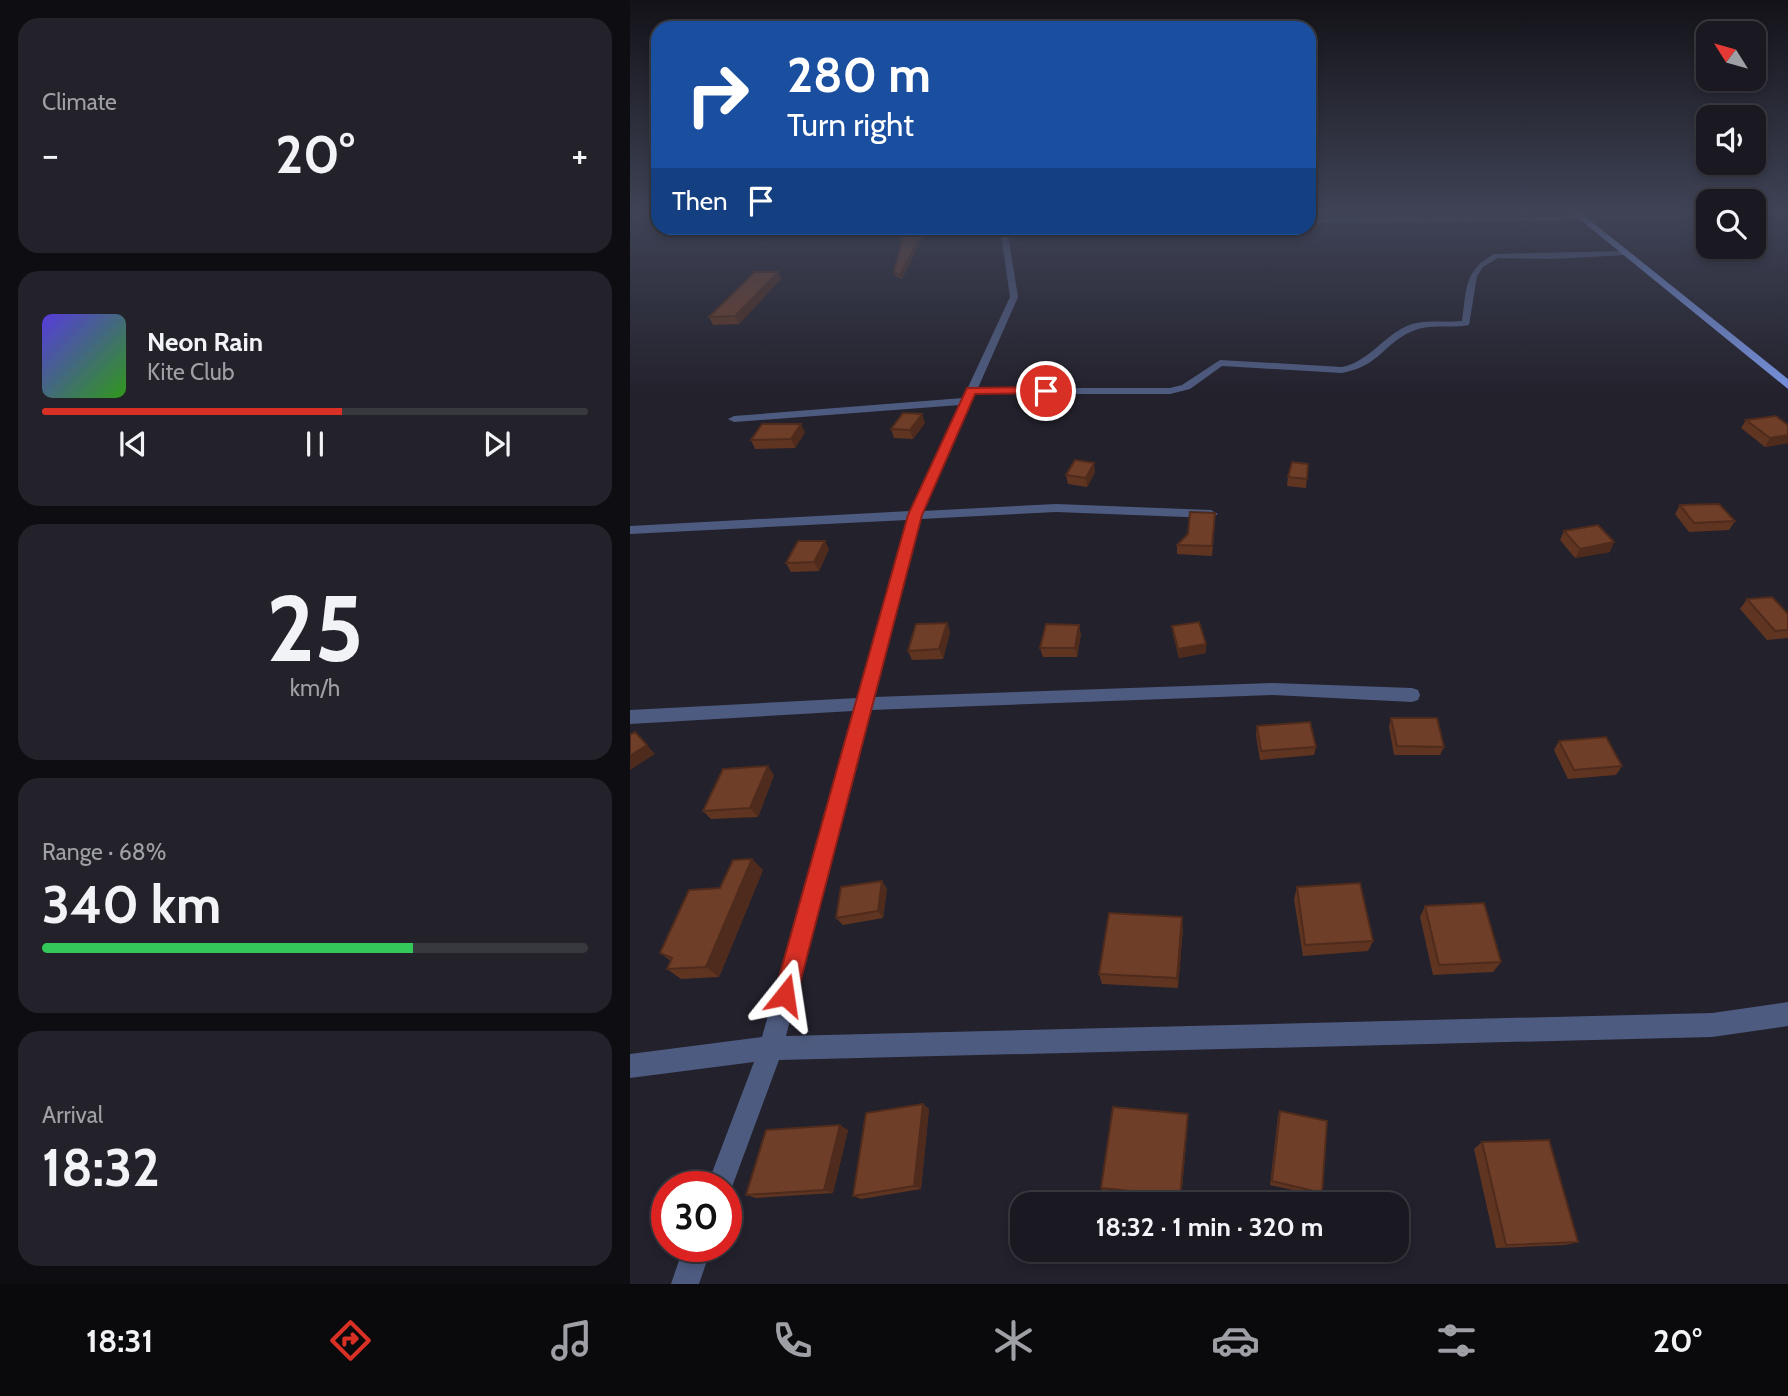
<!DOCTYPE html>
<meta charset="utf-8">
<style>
:root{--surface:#1a1921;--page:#23222a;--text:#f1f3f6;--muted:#9fa0a5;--line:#38383f;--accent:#d93025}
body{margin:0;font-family:Cabin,sans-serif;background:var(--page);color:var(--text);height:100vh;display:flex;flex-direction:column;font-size:26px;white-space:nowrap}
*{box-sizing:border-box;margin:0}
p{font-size:23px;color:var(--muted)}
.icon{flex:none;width:38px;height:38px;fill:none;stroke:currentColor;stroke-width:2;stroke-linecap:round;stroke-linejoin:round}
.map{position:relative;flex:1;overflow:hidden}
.side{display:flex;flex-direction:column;gap:18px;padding:18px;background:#0e0e12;width:630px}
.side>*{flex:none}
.top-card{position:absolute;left:21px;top:21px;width:665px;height:214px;border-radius:21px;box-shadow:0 4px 10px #0003,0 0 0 2px var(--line);background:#1a4fa0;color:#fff;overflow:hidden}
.needle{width:46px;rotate:307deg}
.fabs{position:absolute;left:1066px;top:21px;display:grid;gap:14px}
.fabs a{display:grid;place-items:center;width:70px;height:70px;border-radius:14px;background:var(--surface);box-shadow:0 4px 10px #0003,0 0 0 2px var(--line);font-size:35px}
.speed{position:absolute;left:21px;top:1171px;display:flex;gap:14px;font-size:35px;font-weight:700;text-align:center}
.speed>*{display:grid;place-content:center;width:91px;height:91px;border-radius:50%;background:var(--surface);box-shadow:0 4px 10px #0003,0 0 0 2px var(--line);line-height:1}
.speed .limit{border:10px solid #d22;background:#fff;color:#111}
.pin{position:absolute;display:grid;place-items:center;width:60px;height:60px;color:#fff;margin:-30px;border:4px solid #fff;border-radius:50%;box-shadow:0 2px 7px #0007}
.me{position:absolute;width:77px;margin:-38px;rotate:15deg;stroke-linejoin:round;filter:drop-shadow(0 0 5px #0008)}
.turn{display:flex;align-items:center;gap:24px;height:147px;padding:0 21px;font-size:32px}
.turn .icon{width:91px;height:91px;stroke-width:2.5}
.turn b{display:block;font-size:49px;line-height:60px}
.then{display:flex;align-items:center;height:66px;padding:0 21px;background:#0003;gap:14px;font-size:26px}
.big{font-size:52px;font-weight:700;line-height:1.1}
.side .card{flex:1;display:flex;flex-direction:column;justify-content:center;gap:10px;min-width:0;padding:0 24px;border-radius:21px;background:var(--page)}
.side .dial{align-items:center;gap:0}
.dial b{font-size:91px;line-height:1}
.song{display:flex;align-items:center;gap:21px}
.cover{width:84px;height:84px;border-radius:10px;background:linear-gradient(135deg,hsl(250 70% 55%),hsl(110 70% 35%))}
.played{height:7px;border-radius:4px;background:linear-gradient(90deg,var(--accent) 55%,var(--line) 55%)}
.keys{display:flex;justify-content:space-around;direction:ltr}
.heat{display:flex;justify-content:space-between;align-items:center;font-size:38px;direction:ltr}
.charge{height:10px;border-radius:5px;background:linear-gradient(90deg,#34c759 68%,var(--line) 0)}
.trip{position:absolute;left:380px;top:1192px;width:399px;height:70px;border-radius:21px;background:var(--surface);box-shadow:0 4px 10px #0003,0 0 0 2px var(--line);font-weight:700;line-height:70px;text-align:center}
.tabs{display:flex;height:112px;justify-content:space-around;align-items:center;background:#0a0a0d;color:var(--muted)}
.tabs .icon{width:49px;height:49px}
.tabs .selected{color:var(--accent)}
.tabs b{font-size:32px;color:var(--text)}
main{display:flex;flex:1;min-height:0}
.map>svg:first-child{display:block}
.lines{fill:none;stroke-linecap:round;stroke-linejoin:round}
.minor{fill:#4e5b80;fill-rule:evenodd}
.primary{fill:#7792de;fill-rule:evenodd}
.wall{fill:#5f3522}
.shaded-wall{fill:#4e2b1c}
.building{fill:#6f3e28;stroke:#4e2b1c;stroke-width:2}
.route{fill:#d93025;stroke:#8d1f18;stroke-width:2}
</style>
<main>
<section class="side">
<div class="card"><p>Climate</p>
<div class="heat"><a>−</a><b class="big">20°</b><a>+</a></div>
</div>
<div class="card">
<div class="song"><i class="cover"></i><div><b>Neon Rain</b><p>Kite Club</p></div></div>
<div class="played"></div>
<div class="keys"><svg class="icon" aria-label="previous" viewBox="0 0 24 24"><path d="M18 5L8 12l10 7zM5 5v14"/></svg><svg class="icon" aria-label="pause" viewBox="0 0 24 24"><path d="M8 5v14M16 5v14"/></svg><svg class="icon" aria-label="next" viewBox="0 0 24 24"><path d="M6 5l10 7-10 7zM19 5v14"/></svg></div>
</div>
<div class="card dial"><b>25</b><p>km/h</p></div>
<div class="card"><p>Range · 68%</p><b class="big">340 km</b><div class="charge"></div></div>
<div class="card"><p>Arrival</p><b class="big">18:32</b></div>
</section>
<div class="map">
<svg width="1158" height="1284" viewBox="0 0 1158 1284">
<rect width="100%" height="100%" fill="#23212c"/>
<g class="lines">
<g class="minor">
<polygon points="954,216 951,220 679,223 679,219"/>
<path d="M370,228h7l11,69 -40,91h192l12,-3 38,-25 122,7c28,-6 40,-30 65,-41 17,-7 36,-3 55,-5 5,-32 1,-50 32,-67l131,-3 4,2 -4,2 -72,4 -55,-1 -15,9 -6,9 -8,49c-18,4 -38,-2 -56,6 -30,12 -31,34 -71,42l-120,-7 -32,23 -20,5h-195l-52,117 133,-7 155,6 7,4 -7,4 -155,-6 -135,7 -47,178 399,-14 139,5 6,2 2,5 -2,5 -6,2 -139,-7 -402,15 -85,326 926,-23 76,-11v24l-76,11 -933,23 -50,135 -3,2v-11h-19l47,-124 -124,16v-24l132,-17 91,-326 -223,13v-14l227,-12 50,-178 -277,14v-8l280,-15 50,-106 -226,17 -6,-3 6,-3 229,-18 47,-101z"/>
<polygon points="54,1246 82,1246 69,1284 41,1284"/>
</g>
<polygon class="primary" points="942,213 951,213 1158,379 1158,389"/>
</g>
<g class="wall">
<polygon points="1124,213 1131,215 1130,218 1124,218"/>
<polygon points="268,228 297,228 272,279 265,276 264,272 273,237"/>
<polygon points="151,279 109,324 83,325 79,317"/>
<polygon points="1116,420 1158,425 1158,443 1135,447 1111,428"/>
<polygon points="295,423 283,439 264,438 261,429"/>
<polygon points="175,432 165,448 125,449 121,440"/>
<polygon points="678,464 676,488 657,486 658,477"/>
<polygon points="465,472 457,487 438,484 436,475"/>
<polygon points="1050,505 1105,521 1099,530 1059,532 1045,514"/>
<polygon points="585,522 582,556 547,554 547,545"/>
<polygon points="934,531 980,552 945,558 930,540"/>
<polygon points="199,549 189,571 161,572 156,563"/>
<polygon points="1117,599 1158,614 1158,638 1137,640 1110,609"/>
<polygon points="317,623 320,632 313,659 282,660 278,651"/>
<polygon points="542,626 576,644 576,653 549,658 543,635"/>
<polygon points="451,634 447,657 413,657 410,648"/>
<polygon points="761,718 814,747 810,755 764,755 759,727"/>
<polygon points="627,726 686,747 684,755 630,760 626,735"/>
<polygon points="929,741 992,766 986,775 938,779 924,750"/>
<polygon points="144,775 128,817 81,819 73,811"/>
<polygon points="133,870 89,977 51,979 37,969 41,961 30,953 90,888"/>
<polygon points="252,881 257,889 253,918 213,925 206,918"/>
<polygon points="667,887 743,941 738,951 673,956 664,899"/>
<polygon points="795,906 871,962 863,972 803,975 790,917"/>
<polygon points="553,928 548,988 472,984 469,974"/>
<polygon points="293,1104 299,1109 291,1189 231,1199 223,1196"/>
<polygon points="650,1111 692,1193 690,1196 640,1185 648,1115"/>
<polygon points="558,1121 551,1200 474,1193 471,1188"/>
<polygon points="218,1130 203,1193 126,1198 116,1195"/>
<polygon points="852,1142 948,1242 935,1245 866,1248 844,1149"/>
</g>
<g class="shaded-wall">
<polygon points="295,228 297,228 272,279 270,275"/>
<polygon points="148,272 151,279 109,324 105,316"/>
<polygon points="292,414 295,423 283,439 280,430"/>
<polygon points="171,424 175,432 165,448 161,439"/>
<polygon points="1158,435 1158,443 1135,447 1140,438"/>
<polygon points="464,463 465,472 457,487 456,478"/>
<polygon points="195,541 199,549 189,571 184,562"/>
<polygon points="984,542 980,552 945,558 950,549"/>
<polygon points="317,623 320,632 313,659 309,649"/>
<polygon points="449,625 451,634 447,657 445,648"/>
<polygon points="576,644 576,653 549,658 548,649"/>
<polygon points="17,745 25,754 0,770 0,756"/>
<polygon points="138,766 144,775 128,817 120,808"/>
<polygon points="122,859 133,870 89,977 76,967"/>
<polygon points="252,881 257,889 253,918 248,911"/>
<polygon points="552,917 553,928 548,988 547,978"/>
<polygon points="293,1104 299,1109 291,1189 284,1186"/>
<polygon points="558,1114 558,1121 551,1200 550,1196"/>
<polygon points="210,1125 218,1130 203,1193 194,1190"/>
</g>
<g class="building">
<polygon points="269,228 295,228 270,275 264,272 273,236"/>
<polygon points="125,272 148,272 105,316 79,317"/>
<polygon points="273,413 292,414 280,430 261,429"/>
<polygon points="1146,416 1158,425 1158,435 1140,438 1116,420"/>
<polygon points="132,424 171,424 161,439 121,440"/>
<polygon points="445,460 464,463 456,478 436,475"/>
<polygon points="662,462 678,464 677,479 658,477"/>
<polygon points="1089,504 1105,521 1064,523 1050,505"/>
<polygon points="560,512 585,513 582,546 547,545 558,534"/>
<polygon points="968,525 984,542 950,549 934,531"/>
<polygon points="168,541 195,541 184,562 156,563"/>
<polygon points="1142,597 1158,614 1158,630 1145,631 1117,599"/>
<polygon points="569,622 576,644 548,649 542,626"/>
<polygon points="317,623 309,649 278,651 286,624"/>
<polygon points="416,624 449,625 445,648 410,648"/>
<polygon points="761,718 807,718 814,747 767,746"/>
<polygon points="680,722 686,747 631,751 627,726"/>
<polygon points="5,732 17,745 0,756 0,735"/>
<polygon points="976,737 992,766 944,770 929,741"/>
<polygon points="138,766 120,808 73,811 93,769"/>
<polygon points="122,859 76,967 37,969 42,958 30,953 59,890 90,888 103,860"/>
<polygon points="252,881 248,911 206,918 211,887"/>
<polygon points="730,883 743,941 675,945 667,887"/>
<polygon points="854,903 871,962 809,965 795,906"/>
<polygon points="479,913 552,917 547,978 469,974"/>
<polygon points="293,1104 284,1186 223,1196 236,1113"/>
<polygon points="483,1107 558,1114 550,1196 471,1188"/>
<polygon points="650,1111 697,1121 692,1193 642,1181"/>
<polygon points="210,1125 194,1190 116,1195 136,1130"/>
<polygon points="919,1140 948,1242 876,1245 852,1142"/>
</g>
<linearGradient id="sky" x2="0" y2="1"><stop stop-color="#131218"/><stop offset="0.54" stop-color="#3f4356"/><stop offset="1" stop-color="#3f4356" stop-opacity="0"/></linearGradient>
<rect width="1158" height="393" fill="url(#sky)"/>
<polygon class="route" points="416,387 420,388 420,393 345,394 292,515 167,995 163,1003 155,1006 147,1003 144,995 278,515 337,388"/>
</svg>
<div class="fabs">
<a><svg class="needle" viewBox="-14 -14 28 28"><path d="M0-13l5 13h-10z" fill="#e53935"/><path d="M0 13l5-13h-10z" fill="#9fa0a5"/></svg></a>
<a><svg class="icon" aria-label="sound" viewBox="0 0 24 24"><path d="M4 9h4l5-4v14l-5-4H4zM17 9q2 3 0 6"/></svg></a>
<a><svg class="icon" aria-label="search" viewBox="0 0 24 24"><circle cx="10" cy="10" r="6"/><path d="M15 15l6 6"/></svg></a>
</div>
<div class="speed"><div class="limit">30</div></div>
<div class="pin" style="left:416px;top:391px;background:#d93025"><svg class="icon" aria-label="arrive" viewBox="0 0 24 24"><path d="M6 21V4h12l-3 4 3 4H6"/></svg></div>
<svg class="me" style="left:155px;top:995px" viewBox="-20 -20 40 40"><path d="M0-17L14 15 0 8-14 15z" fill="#d93025" stroke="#fff" stroke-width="4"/></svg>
<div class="trip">18:32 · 1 min · 320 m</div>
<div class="top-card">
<div class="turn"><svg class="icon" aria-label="right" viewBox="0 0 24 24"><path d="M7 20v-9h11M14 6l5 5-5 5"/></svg><div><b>280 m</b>Turn right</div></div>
<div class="then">Then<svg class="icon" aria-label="arrive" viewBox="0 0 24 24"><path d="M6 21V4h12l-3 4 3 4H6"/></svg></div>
</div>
</div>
</main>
<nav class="tabs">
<b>18:31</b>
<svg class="icon selected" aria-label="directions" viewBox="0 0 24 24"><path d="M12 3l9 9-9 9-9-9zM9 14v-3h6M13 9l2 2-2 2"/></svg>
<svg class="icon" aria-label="music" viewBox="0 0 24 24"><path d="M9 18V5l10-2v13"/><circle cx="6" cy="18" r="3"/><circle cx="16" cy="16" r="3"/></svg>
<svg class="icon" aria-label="phone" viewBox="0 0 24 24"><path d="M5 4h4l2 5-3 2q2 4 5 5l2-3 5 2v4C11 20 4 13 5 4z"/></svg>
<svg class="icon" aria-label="climate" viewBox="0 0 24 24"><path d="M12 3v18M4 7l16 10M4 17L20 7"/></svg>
<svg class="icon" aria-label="car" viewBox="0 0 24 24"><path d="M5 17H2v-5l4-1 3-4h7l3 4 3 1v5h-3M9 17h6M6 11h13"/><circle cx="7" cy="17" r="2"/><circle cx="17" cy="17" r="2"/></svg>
<svg class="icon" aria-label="filters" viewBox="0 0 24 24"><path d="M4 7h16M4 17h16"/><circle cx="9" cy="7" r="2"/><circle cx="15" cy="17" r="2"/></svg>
<b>20°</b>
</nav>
